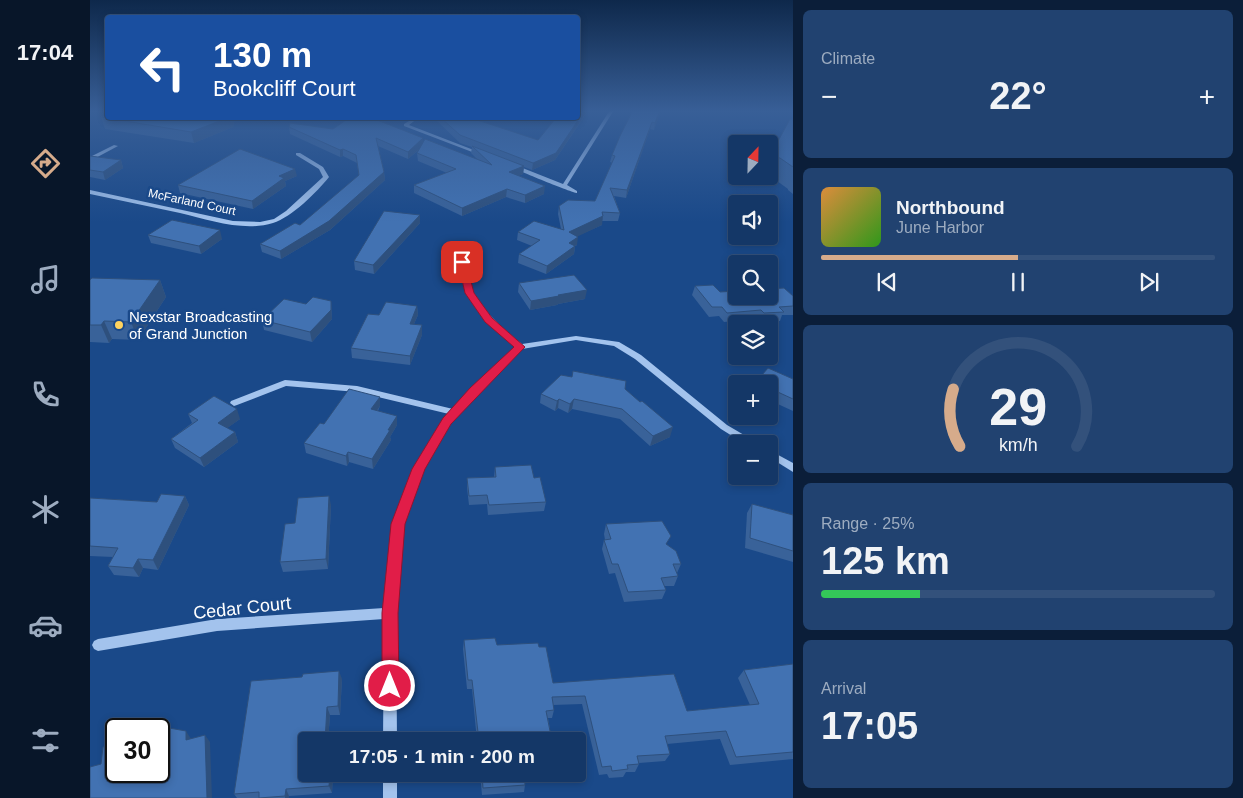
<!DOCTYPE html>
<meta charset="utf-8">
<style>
:root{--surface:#143767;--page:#214270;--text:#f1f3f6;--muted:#9dacc0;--line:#33517b;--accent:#d6ab8b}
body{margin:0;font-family:Arial,sans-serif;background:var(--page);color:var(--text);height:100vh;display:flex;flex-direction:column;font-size:19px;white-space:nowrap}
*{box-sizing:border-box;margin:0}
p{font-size:16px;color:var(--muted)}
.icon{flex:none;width:28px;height:28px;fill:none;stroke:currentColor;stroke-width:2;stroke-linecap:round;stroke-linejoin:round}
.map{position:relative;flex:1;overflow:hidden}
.panel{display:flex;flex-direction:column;gap:10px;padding:10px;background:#0b1e39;width:450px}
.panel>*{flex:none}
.banner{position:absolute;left:15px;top:15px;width:475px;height:105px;border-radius:5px;box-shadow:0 2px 8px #0003,0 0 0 1px var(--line);background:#1a4fa0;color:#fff;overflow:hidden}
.needle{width:32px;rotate:22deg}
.tools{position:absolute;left:638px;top:135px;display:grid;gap:10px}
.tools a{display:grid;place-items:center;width:50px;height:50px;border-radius:5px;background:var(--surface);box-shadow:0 2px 8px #0003,0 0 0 1px var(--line);font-size:25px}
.speed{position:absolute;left:15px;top:718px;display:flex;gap:10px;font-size:25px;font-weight:700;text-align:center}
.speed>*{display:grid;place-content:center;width:65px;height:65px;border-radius:50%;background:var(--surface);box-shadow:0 2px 8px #0003,0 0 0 1px var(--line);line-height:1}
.speed .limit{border:2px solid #111;border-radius:8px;background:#fff;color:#111}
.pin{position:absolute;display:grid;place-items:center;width:42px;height:42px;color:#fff;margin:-21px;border-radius:10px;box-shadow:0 2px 8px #0006}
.me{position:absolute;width:55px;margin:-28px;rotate:0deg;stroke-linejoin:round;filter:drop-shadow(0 0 4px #0008)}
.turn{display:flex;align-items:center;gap:18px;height:105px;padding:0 25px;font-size:22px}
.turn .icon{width:65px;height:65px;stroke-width:2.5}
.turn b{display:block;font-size:35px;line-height:42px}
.big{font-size:38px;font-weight:600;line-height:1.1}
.panel .card{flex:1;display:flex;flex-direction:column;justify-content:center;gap:8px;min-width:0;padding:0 18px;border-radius:8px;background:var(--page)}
.panel .dial{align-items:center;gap:0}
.dial svg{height:130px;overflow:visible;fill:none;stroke:var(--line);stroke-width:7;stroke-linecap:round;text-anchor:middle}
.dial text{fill:var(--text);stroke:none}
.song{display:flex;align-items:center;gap:15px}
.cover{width:60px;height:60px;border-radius:8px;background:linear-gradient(135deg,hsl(30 70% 55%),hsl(110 70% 35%))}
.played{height:5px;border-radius:2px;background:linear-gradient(90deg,var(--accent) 50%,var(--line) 50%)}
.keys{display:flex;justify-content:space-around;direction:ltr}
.heat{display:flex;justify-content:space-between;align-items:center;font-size:28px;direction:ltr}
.charge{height:8px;border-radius:4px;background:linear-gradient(90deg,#34c759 25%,var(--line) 0)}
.trip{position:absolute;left:208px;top:732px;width:288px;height:50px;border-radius:5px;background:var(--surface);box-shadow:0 2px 8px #0003,0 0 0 1px var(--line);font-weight:600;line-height:50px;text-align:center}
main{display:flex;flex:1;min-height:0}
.dock{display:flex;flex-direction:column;width:90px;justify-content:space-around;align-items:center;background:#081629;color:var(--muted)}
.dock .icon{width:35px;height:35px}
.dock .active{color:var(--accent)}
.dock b{font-size:22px;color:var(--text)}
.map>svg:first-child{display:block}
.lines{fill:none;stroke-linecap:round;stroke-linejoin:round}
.minor{fill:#a3c3ed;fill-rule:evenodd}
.wall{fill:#396299}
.shaded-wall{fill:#2e507d}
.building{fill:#4272b2;stroke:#2e507d}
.route{fill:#e11d48;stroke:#92132f}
.poi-dot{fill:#ffd35f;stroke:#1a4989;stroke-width:2}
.labels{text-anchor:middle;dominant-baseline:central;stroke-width:5;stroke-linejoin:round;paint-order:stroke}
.far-street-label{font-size:12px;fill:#fff;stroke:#1a4989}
.poi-label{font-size:15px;fill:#fff;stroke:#1a4989;text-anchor:start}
.near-street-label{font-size:18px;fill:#fff;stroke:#1a4989}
</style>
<main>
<nav class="dock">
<b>17:04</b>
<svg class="icon active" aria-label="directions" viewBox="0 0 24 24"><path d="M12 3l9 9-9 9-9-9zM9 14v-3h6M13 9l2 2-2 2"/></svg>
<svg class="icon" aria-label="music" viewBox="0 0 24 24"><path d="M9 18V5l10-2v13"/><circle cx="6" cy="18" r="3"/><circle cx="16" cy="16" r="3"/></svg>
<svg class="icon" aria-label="phone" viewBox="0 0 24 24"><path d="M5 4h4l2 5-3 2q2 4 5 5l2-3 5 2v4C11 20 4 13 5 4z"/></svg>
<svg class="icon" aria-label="climate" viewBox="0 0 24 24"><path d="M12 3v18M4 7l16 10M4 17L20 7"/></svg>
<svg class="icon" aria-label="car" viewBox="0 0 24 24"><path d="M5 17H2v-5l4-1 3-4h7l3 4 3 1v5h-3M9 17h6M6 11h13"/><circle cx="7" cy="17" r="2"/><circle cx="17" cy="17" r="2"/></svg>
<svg class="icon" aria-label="filters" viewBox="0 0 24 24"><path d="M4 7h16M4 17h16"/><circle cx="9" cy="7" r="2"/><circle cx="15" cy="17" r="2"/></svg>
</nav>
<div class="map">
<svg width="703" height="798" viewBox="0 0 703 798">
<rect width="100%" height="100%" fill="#1a4989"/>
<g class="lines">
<g class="minor">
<path d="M520,110h4l-47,75 10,6v2c-4,0 -61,-23 -67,-27l5,-1 48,19z"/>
<polygon points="324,118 328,118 319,125 394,154 390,155 314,126 314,124"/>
<polygon points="24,145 28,146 0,161 0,157"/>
<path d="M206,153h4l23,14 6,10c-12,15 -37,40 -56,46 -29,9 -64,-3 -93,-10 -30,-6 -60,-13 -90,-19v-4l143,31 27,1 14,-3 12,-8 37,-34 -4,-8 -23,-14z"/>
<path d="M378,243l3,2c-2,6 -6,12 -6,18 2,35 32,61 57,81l54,-8 43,6 22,13 86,70 29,17 2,2h-13l-24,-15 -86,-70 -21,-13 -38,-6 -54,9 -45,44 -27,30 -26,46 -21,55 -7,89 1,128h-14l1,-122 -167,12 -119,20 -4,-2 -2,-4 2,-4 4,-2 119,-20 167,-11 9,-84 21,-55 30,-50 5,-5 -92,-22 -71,-6 -49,19 -3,1 -4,-3 1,-2 54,-21 72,6 96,23 18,-20 44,-42c-23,-20 -50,-43 -55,-75 -1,-4 -2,-8 -1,-12 1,-5 4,-10 6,-15z"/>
<polygon points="679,450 703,463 703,472 679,457"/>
<rect x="293" y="774" width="14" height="24"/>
</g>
</g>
<g class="wall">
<polygon points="543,110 571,110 564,130 560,129 536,198 524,196 530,213 528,221 512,221 512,225 487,236 487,245 485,246 484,254 456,274 428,263 429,254 442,246 427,240 428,232 471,229 468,214 469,206 505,201 523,163 520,162 522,155"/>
<polygon points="496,114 465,160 442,170 434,167 433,174 428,176 454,194 435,203 416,197 372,216 324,193 324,185 357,173 328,161 327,153 331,148 318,159 288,146 294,172 295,180 240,230 191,259 172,252 170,244 210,225 269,176 267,163 253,156 250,157 200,134 199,127 243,129 300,118 293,123 333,144 388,160 381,153 382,147 370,143 344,118 381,118 448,140"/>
<polygon points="11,117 145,118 145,119 143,127 104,143 15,129"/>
<polygon points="703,120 703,194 698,190 698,189 683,178 677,176 679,176 679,159 680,156"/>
<polygon points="0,156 31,160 33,168 15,180 0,177"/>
<polygon points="207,176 195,181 196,186 163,209 90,193 88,185"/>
<polygon points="330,215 330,223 284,274 265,270 264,261"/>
<polygon points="58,235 132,239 111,254 61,243"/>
<polygon points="0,280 70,280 76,297 48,340 22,339 19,343 0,342"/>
<polygon points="429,283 495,299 468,304 467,305 440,310 428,292"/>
<polygon points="605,286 630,292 703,296 703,315 692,315 690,321 670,322 667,319 634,322 629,316 619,317 602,295"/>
<polygon points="241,301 242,319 222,342 174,330 172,320 216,304"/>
<polygon points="327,306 328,315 324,324 332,325 332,335 320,365 262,358 261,348 289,315"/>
<polygon points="703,379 703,411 679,400 679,384 665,384 666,382"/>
<polygon points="535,389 580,437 560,446 530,419 482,409 478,413 468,408 465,411 450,403 451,394"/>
<polygon points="290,397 290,406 288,411 307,425 300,437 301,440 283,469 259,462 257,466 216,453 214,443 234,424"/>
<polygon points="98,414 150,419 137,428 145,432 148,442 114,467 85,448 81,439 102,423"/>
<polygon points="405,467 444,478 456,502 454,511 398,515 397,504 379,505 377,488 377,478 404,477"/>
<polygon points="95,496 99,505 68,570 53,568 49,577 24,575 18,566 23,557 0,556 0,498 67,502"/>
<polygon points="662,504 703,515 703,562 655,548 657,513"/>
<polygon points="241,505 238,569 193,572 190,562 205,523"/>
<polygon points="516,524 577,545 591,564 587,573 588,576 584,586 574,586 576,590 572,599 534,602 525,573 519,574 512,549 514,540 515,540 514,534"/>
<polygon points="374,640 407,645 449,647 463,683 597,711 660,705 648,678 654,670 703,664 703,759 640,765 630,739 577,744 580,754 575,761 549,763 549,764 545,772 536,772 533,777 519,778 517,774 509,775 492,704 463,705 464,710 462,718 458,718 462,741 387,741 382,689 377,689 373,649"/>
<polygon points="252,679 250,715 240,715 238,741 216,741 243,774 242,793 199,796 199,798 147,798 144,794"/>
<polygon points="390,774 468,774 466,779 435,782 435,785 434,792 392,795"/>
</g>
<g class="shaded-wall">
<polygon points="495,110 498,110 465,160 442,170 443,163"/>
<polygon points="570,110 571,110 564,130 565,123"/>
<polygon points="137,118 145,118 143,127 104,143 101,132"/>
<polygon points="291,118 300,118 287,127 287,120"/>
<polygon points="562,122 560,129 536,198 537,190"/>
<polygon points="333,138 333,146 318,159 318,152"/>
<polygon points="253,149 253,156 250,157 250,150"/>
<polygon points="31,160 33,168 15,180 13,172"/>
<polygon points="434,166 433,174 419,180 419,172"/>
<polygon points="205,169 207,176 195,181 196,186 163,209 162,201 189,176"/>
<polygon points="294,172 295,180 240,230 191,259 190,251"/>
<polygon points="455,186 454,194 435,203 435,195"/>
<polygon points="417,189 416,197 372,216 372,208"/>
<polygon points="330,215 330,223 284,274 283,265"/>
<polygon points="513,216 512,225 478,241 479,232"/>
<polygon points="130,230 132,239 111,254 109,246"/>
<polygon points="488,237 487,245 485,246 484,254 456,274 457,266 479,243"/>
<polygon points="70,280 76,297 48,340 41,322"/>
<polygon points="497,290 495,299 468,304 467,305 440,310 441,301 468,295"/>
<polygon points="241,301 242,319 222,342 220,332"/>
<polygon points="327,306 328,315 320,333 320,324"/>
<polygon points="14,321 22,339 19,343 11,325"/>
<polygon points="332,325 332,335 320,365 320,356"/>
<polygon points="290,397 290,406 282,418 281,409"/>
<polygon points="469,399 468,408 465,411 467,401"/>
<polygon points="484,399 482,409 478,413 480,404"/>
<polygon points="147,409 150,419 132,432 128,423"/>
<polygon points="307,416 307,425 300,437 301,440 283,469 282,459 298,430"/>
<polygon points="583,427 580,437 560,446 563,436"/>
<polygon points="145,432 148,442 114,467 110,458"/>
<polygon points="258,452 259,462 257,466 256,456"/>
<polygon points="95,496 99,505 68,570 63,560"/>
<polygon points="239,496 241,505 238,569 236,559"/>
<polygon points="48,559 53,568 49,577 43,568"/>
<polygon points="249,671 252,679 250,715 248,706"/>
<polygon points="237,707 240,715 238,741 235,741"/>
<polygon points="96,731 101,739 96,740"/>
<polygon points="115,735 120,742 122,798 117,798"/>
<polygon points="240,774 243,774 242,793 239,786"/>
<polygon points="196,789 199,796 199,798 195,798 195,796"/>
</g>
<g class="building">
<polygon points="488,110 495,110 466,153 443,163 370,135 351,118 381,118 448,140 466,118 488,118"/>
<polygon points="543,110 570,110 565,123 562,122 537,190 520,188 530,213 512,212 513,216 479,232 488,237 479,243 485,246 457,266 429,254 450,240 428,232 444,221 474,230 469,206 478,200 505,201 525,156 522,155 530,136"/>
<polygon points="18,114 18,118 137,118 101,132 11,117"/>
<polygon points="259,118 291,118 287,120 333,138 318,152 286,138 294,172 239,221 190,251 170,244 205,223 210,225 269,175 266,155 253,149 250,150 199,127 200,123 243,129"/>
<polygon points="700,119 703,120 703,167 690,158 680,156"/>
<polygon points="335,139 402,165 382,146 434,166 419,172 455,186 435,195 417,189 372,208 324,185 366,169 327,153"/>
<polygon points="150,149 205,169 189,176 194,178 162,201 88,185"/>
<polygon points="0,156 31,160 13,172 0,170"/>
<polygon points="294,211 330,215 283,265 264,261"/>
<polygon points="82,220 130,230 109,246 58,235"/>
<polygon points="484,275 497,290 468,295 469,296 441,301 429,283"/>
<polygon points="2,278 70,280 41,322 14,321 11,325 0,325 0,280"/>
<polygon points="623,285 630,292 646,291 646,296 679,296 679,289 694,288 703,296 703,306 689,307 694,312 674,313 671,310 637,313 632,307 622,307 605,286"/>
<polygon points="223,297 241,301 241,310 220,332 172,320 194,299 216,304"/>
<polygon points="296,302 327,306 320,324 332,325 320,356 261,348 278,314 289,315"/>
<polygon points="678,368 703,379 703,399 679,388 679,384 669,384 666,382"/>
<polygon points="483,371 536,381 535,389 550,402 552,401 583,427 563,436 532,409 484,399 480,404 469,399 467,401 451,394 471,375 482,377"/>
<polygon points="259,389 290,397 281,409 307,416 298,430 300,430 282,459 258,452 256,456 214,443 230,423 234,424"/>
<polygon points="124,396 147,409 128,423 145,432 110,458 81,439 108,420 98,414"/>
<polygon points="441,465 444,478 450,477 456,502 399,505 397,495 379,496 377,478 406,477 405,467"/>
<polygon points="71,494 95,496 63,560 48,559 43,568 18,566 28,548 0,546 0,498 67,502"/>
<polygon points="239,496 236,559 190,562 195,524 205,523 208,498"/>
<polygon points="662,504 703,515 703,551 660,538"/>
<polygon points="572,521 581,536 576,544 586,551 591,564 583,564 588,576 571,578 576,590 538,592 528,564 522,564 514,540 521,539 516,524"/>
<polygon points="405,638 407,645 448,643 449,647 456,647 463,683 584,674 597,711 669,704 654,670 703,664 703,752 646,757 636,731 575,736 580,754 547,756 549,764 537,765 538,769 522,771 521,766 512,767 495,696 462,697 464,710 456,711 462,741 389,741 382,680 378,680 374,640"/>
<polygon points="249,671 248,706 237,707 235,741 216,741 216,774 240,774 239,786 196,789 195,796 169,798 169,792 144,794 161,681 212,677 213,674"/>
<polygon points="79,728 96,731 96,740 115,735 117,798 0,798 0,767 11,764 13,747 26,743 26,771 69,771 69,731"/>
<polygon points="392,774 449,774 434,775 435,785 393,788"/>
</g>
<linearGradient id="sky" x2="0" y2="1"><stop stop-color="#0e284b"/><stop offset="0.5" stop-color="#385f97"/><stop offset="1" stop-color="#385f97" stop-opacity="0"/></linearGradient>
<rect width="703" height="222" fill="url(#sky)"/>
<polygon class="route" points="372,259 376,262 384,293 402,318 435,347 361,424 335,469 315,524 308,613 309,686 306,692 300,695 294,692 292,686 292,613 301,524 322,469 353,418 380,388 424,347 395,322 375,293 368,262"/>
<circle class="poi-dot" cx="29" cy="325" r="5"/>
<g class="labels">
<g class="far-street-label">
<text transform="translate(102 202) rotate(12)">McFarland Court</text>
</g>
<g class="poi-label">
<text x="39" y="316">Nexstar Broadcasting<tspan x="39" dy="17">of Grand Junction</tspan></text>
</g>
<g class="near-street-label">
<text transform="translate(152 608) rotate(-6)">Cedar Court</text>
</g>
</g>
</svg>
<div class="tools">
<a><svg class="needle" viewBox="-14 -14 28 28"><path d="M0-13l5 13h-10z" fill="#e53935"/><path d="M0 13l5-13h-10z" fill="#9dacc0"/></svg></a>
<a><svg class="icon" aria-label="sound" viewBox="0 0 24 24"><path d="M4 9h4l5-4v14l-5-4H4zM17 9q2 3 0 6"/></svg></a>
<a><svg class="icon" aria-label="search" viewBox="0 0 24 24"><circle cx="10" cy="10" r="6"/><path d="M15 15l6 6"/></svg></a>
<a><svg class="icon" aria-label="layers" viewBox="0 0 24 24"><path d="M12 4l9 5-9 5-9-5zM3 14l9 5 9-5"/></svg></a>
<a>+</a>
<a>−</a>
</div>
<div class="speed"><div class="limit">30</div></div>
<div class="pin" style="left:372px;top:262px;background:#d93025"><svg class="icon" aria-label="arrive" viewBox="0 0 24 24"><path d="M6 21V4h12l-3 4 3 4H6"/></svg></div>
<svg class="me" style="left:300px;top:686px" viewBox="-20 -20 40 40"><circle r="17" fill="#e11d48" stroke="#fff" stroke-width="3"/><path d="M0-11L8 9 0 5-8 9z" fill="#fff"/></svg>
<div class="trip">17:05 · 1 min · 200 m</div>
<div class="banner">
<div class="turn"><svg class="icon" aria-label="left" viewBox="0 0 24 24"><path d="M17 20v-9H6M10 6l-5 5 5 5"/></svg><div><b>130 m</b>Bookcliff Court</div></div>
</div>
</div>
<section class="panel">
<div class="card"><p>Climate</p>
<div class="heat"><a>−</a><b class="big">22°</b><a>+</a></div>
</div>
<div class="card">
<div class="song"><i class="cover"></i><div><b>Northbound</b><p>June Harbor</p></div></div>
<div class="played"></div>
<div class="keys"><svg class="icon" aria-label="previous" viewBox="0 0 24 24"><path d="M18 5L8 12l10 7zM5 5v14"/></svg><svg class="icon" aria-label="pause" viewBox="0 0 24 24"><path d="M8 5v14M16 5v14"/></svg><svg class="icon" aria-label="next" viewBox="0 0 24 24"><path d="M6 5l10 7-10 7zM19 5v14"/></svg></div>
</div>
<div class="card dial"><svg viewBox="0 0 100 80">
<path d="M14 69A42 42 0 1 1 86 69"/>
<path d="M14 69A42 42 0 0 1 10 34" stroke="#d6ab8b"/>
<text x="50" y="56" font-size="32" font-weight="700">29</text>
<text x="50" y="72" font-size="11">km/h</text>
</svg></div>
<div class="card"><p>Range · 25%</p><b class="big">125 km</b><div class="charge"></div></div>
<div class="card"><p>Arrival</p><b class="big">17:05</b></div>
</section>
</main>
